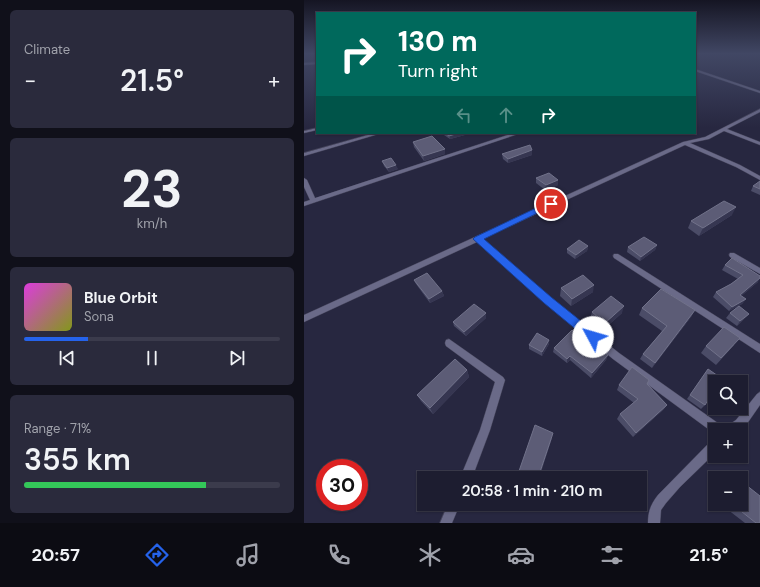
<!DOCTYPE html>
<meta charset="utf-8">
<style>
:root{--surface:#1d1d30;--page:#2a2a3c;--text:#f1f3f6;--muted:#a0a2ab;--line:#3b3b4c;--accent:#2563eb}
body{margin:0;font-family:"DM Sans",sans-serif;background:var(--page);color:var(--text);height:100vh;display:flex;flex-direction:column;font-size:15px;white-space:nowrap}
*{box-sizing:border-box;margin:0}
p{font-size:13px;color:var(--muted)}
.icon{flex:none;width:22px;height:22px;fill:none;stroke:currentColor;stroke-width:2;stroke-linecap:round;stroke-linejoin:round}
.map{position:relative;flex:1;overflow:hidden}
.side{display:flex;flex-direction:column;gap:10px;padding:10px;background:#10101a;width:304px}
.side>*{flex:none}
.top-card{position:absolute;left:12px;top:12px;width:380px;height:122px;border-radius:0px;box-shadow:0 1px 3px #0004,0 0 0 1px var(--line);background:#00695c;color:#fff;overflow:hidden}
.fabs{position:absolute;left:404px;top:375px;display:grid;gap:8px}
.fabs a{display:grid;place-items:center;width:40px;height:40px;border-radius:0px;background:var(--surface);box-shadow:0 1px 3px #0004,0 0 0 1px var(--line);font-size:20px}
.speed{position:absolute;left:12px;top:459px;display:flex;gap:8px;font-size:20px;font-weight:700;text-align:center}
.speed>*{display:grid;place-content:center;width:52px;height:52px;border-radius:50%;background:var(--surface);box-shadow:0 1px 3px #0004,0 0 0 1px var(--line);line-height:1}
.speed .limit{border:6px solid #d22;background:#fff;color:#111}
.pin{position:absolute;display:grid;place-items:center;width:34px;height:34px;color:#fff;margin:-17px;border:2px solid #fff;border-radius:50%;box-shadow:0 1px 4px #0007}
.me{position:absolute;width:44px;margin:-22px;rotate:309deg;stroke-linejoin:round;filter:drop-shadow(0 0 3px #0008)}
.turn{display:flex;align-items:center;gap:14px;height:84px;padding:0 16px;font-size:18px}
.turn .icon{width:52px;height:52px;stroke-width:2.5}
.turn b{display:block;font-size:28px;line-height:34px}
.lanes{display:flex;align-items:center;height:38px;padding:0 16px;background:#0003;justify-content:center;gap:20px;direction:ltr}
.lanes .off{opacity:.35}
.big{font-size:30px;font-weight:600;line-height:1.1}
.side .tile{flex:1;display:flex;flex-direction:column;justify-content:center;gap:6px;min-width:0;padding:0 14px;border-radius:6px;background:var(--page)}
.side .dial{align-items:center;gap:0}
.dial b{font-size:52px;line-height:1}
.song{display:flex;align-items:center;gap:12px}
.cover{width:48px;height:48px;border-radius:6px;background:linear-gradient(135deg,hsl(300 70% 55%),hsl(70 70% 35%))}
.played{height:4px;border-radius:2px;background:linear-gradient(90deg,var(--accent) 25%,var(--line) 25%)}
.keys{display:flex;justify-content:space-around;direction:ltr}
.heat{display:flex;justify-content:space-between;align-items:center;font-size:22px;direction:ltr}
.charge{height:6px;border-radius:3px;background:linear-gradient(90deg,#34c759 71%,var(--line) 0)}
.trip{position:absolute;left:113px;top:471px;width:230px;height:40px;border-radius:0px;background:var(--surface);box-shadow:0 1px 3px #0004,0 0 0 1px var(--line);font-weight:600;line-height:40px;text-align:center}
.dock{display:flex;height:64px;justify-content:space-around;align-items:center;background:#0c0c13;color:var(--muted)}
.dock .icon{width:28px;height:28px}
.dock .on{color:var(--accent)}
.dock b{font-size:18px;color:var(--text)}
main{display:flex;flex:1;min-height:0}
.map>svg:first-child{display:block}
.lines{fill:none;stroke-linecap:round;stroke-linejoin:round}
.street-casing{stroke:#434258;stroke-width:1}
.street{fill:#6a6a88;fill-rule:evenodd}
.wall{fill:#4b4c67}
.shaded-wall{fill:#363651}
.building{fill:#5c5c76;stroke:#71728a}
.route{fill:#2563eb;stroke:#184099}
</style>
<main>
<section class="side">
<div class="tile"><p>Climate</p>
<div class="heat"><a>−</a><b class="big">21.5°</b><a>+</a></div>
</div>
<div class="tile dial"><b>23</b><p>km/h</p></div>
<div class="tile">
<div class="song"><i class="cover"></i><div><b>Blue Orbit</b><p>Sona</p></div></div>
<div class="played"></div>
<div class="keys"><svg class="icon" aria-label="previous" viewBox="0 0 24 24"><path d="M18 5L8 12l10 7zM5 5v14"/></svg><svg class="icon" aria-label="pause" viewBox="0 0 24 24"><path d="M8 5v14M16 5v14"/></svg><svg class="icon" aria-label="next" viewBox="0 0 24 24"><path d="M6 5l10 7-10 7zM19 5v14"/></svg></div>
</div>
<div class="tile"><p>Range · 71%</p><b class="big">355 km</b><div class="charge"></div></div>
</section>
<div class="map">
<svg width="456" height="523" viewBox="0 0 456 523">
<rect width="100%" height="100%" fill="#272740"/>
<g class="lines">
<g class="street-casing">
<g id="street">
<polygon points="391,54 393,54 391,56"/>
<polygon points="13,62 13,64 0,65 0,63"/>
<polygon points="391,69 456,91 456,93 391,71"/>
<polygon points="456,109 456,112 423,129 456,142 456,145 420,131 405,139 386,143 436,165 456,176 456,180 432,167 381,145 178,239 246,298 315,353 418,426 419,430 411,430 411,434 309,359 240,302 173,242 0,322 0,315 379,142 401,137"/>
<polygon points="13,128 13,130 0,133 0,131"/>
<polygon points="71,133 78,133 0,156 0,153"/>
<polygon points="210,133 217,133 0,206 0,202 6,200 0,187 0,178 3,180 11,198"/>
<polygon points="426,253 430,253 456,268 456,274 426,257 425,255"/>
<polygon points="310,254 314,254 456,344 456,353 310,258 309,256"/>
<polygon points="145,339 199,377 201,380 186,430 168,478 156,478 176,430 191,382 142,346 141,343 142,340"/>
<polygon points="456,392 456,405 440,428 436,430 422,430 423,426 432,420 453,394"/>
<path d="M411,440v13l-35,34 -14,16 -5,7 -1,13h-12c0,-12 3,-19 10,-28l53,-54z"/>
<polygon points="144,504 156,504 148,523 136,523"/>
</g>
</g>
<use href="#street" class="street"/>
</g>
<g class="wall">
<polygon points="137,133 161,133 161,135 146,139"/>
<polygon points="109,142 141,154 120,161 110,147"/>
<polygon points="198,154 228,155 204,163 199,159"/>
<polygon points="78,161 94,169 85,172 80,166"/>
<polygon points="232,178 254,185 241,190 232,183"/>
<polygon points="456,181 456,195 447,191 449,186"/>
<polygon points="428,215 395,236 384,228 387,221"/>
<polygon points="353,245 351,250 336,261 323,252 324,247"/>
<polygon points="284,246 283,251 271,259 263,253 263,249"/>
<polygon points="421,265 454,282 437,296 442,299 438,304 425,311 409,297 412,292 427,284 434,279 418,270"/>
<polygon points="110,280 138,291 140,296 126,303 112,284"/>
<polygon points="257,288 289,292 267,306 256,296"/>
<polygon points="338,308 391,310 387,317 348,368 336,359 339,354 358,331 335,315"/>
<polygon points="288,312 318,313 299,330 286,319"/>
<polygon points="182,313 182,318 162,336 150,326 149,322"/>
<polygon points="426,313 445,314 433,326 422,318"/>
<polygon points="245,340 245,344 238,356 225,349 225,345"/>
<polygon points="285,344 304,355 302,360 287,378 266,360 263,363 249,352 250,348"/>
<polygon points="430,345 412,365 397,353 402,346"/>
<polygon points="404,369 401,405 397,409 383,399"/>
<polygon points="163,370 165,377 129,414 117,401 113,395"/>
<polygon points="343,384 363,405 359,410 329,437 313,419 316,414 330,403 313,390 315,385"/>
<polygon points="248,438 235,478 214,478 214,474"/>
<polygon points="420,504 437,504 456,523 441,523 419,506"/>
</g>
<g class="shaded-wall">
<polygon points="155,133 161,133 161,135 146,139 145,136"/>
<polygon points="141,149 141,154 120,161 119,156"/>
<polygon points="228,150 228,155 204,163 204,159"/>
<polygon points="92,165 94,169 85,172 83,168"/>
<polygon points="254,180 254,185 241,190 242,185"/>
<polygon points="432,207 428,215 395,236 399,228"/>
<polygon points="353,245 351,250 336,261 337,257"/>
<polygon points="284,246 283,251 271,259 272,255"/>
<polygon points="456,278 454,282 433,300 436,295"/>
<polygon points="290,285 289,292 267,306 268,299"/>
<polygon points="138,291 140,296 126,303 125,299"/>
<polygon points="442,299 438,304 425,311 428,307"/>
<polygon points="320,306 318,313 299,330 301,323"/>
<polygon points="391,310 387,317 348,368 351,363"/>
<polygon points="182,313 182,318 162,336 160,332"/>
<polygon points="445,314 433,326 436,321"/>
<polygon points="245,340 245,344 238,356 238,352"/>
<polygon points="304,355 302,360 287,378 288,373"/>
<polygon points="266,356 266,360 263,363 263,359"/>
<polygon points="163,370 165,377 129,414 126,408"/>
<polygon points="363,405 359,410 329,437 332,433"/>
<polygon points="249,433 248,438 235,478 234,478"/>
</g>
<g class="building">
<polygon points="141,133 155,133 145,136"/>
<polygon points="128,136 141,149 119,156 109,142"/>
<polygon points="226,145 228,150 204,159 198,154"/>
<polygon points="87,158 92,165 83,168 78,161"/>
<polygon points="245,173 254,180 242,185 232,178"/>
<polygon points="456,181 456,189 449,186"/>
<polygon points="420,201 432,207 399,228 387,221"/>
<polygon points="340,237 353,245 337,257 324,247"/>
<polygon points="275,240 284,246 272,255 263,249"/>
<polygon points="428,258 456,276 456,278 436,295 442,299 428,307 412,292 427,284 439,275 421,265"/>
<polygon points="123,273 138,291 125,299 110,280"/>
<polygon points="279,275 290,285 268,299 257,288"/>
<polygon points="357,289 391,310 351,363 339,354 363,326 338,308"/>
<polygon points="307,296 320,306 301,323 288,312"/>
<polygon points="170,304 182,313 160,332 149,322"/>
<polygon points="435,306 445,314 436,321 426,313"/>
<polygon points="420,327 436,338 417,358 402,346"/>
<polygon points="268,330 285,344 287,343 304,355 288,373 266,356 263,359 250,348"/>
<polygon points="233,333 245,340 238,352 225,345"/>
<polygon points="151,359 163,370 126,408 113,395"/>
<polygon points="328,367 345,380 343,384 363,405 332,433 316,414 334,399 315,385"/>
<polygon points="404,369 417,378 415,382 411,382 411,389 401,405 386,395"/>
<polygon points="231,425 249,433 234,478 223,478 214,474"/>
<polygon points="437,481 456,496 456,523 452,523 428,504 437,504"/>
</g>
<linearGradient id="sky" x2="0" y2="1"><stop stop-color="#151523"/><stop offset="0.42" stop-color="#414764"/><stop offset="1" stop-color="#414764" stop-opacity="0"/></linearGradient>
<rect width="456" height="128" fill="url(#sky)"/>
<polygon class="route" points="247,201 251,204 250,205 180,239 247,297 293,334 295,337 293,341 289,342 286,341 240,303 169,239 171,237"/>
</svg>
<div class="fabs">
<a><svg class="icon" aria-label="search" viewBox="0 0 24 24"><circle cx="10" cy="10" r="6"/><path d="M15 15l6 6"/></svg></a>
<a>+</a>
<a>−</a>
</div>
<div class="speed"><div class="limit">30</div></div>
<div class="pin" style="left:247px;top:204px;background:#d93025"><svg class="icon" aria-label="arrive" viewBox="0 0 24 24"><path d="M6 21V4h12l-3 4 3 4H6"/></svg></div>
<svg class="me" style="left:289px;top:337px" viewBox="-20 -20 40 40"><circle r="19" fill="#fff"/><path d="M0-13L10 11 0 6-10 11z" fill="#2563eb"/></svg>
<div class="trip">20:58 · 1 min · 210 m</div>
<div class="top-card">
<div class="turn"><svg class="icon" aria-label="right" viewBox="0 0 24 24"><path d="M7 20v-9h11M14 6l5 5-5 5"/></svg><div><b>130 m</b>Turn right</div></div>
<div class="lanes"><svg class="icon off" aria-label="left" viewBox="0 0 24 24"><path d="M17 20v-9H6M10 6l-5 5 5 5"/></svg><svg class="icon off" aria-label="ahead" viewBox="0 0 24 24"><path d="M12 20V5M6 11l6-6 6 6"/></svg><svg class="icon" aria-label="right" viewBox="0 0 24 24"><path d="M7 20v-9h11M14 6l5 5-5 5"/></svg></div>
</div>
</div>
</main>
<nav class="dock">
<b>20:57</b>
<svg class="icon on" aria-label="directions" viewBox="0 0 24 24"><path d="M12 3l9 9-9 9-9-9zM9 14v-3h6M13 9l2 2-2 2"/></svg>
<svg class="icon" aria-label="music" viewBox="0 0 24 24"><path d="M9 18V5l10-2v13"/><circle cx="6" cy="18" r="3"/><circle cx="16" cy="16" r="3"/></svg>
<svg class="icon" aria-label="phone" viewBox="0 0 24 24"><path d="M5 4h4l2 5-3 2q2 4 5 5l2-3 5 2v4C11 20 4 13 5 4z"/></svg>
<svg class="icon" aria-label="climate" viewBox="0 0 24 24"><path d="M12 3v18M4 7l16 10M4 17L20 7"/></svg>
<svg class="icon" aria-label="car" viewBox="0 0 24 24"><path d="M5 17H2v-5l4-1 3-4h7l3 4 3 1v5h-3M9 17h6M6 11h13"/><circle cx="7" cy="17" r="2"/><circle cx="17" cy="17" r="2"/></svg>
<svg class="icon" aria-label="filters" viewBox="0 0 24 24"><path d="M4 7h16M4 17h16"/><circle cx="9" cy="7" r="2"/><circle cx="15" cy="17" r="2"/></svg>
<b>21.5°</b>
</nav>
